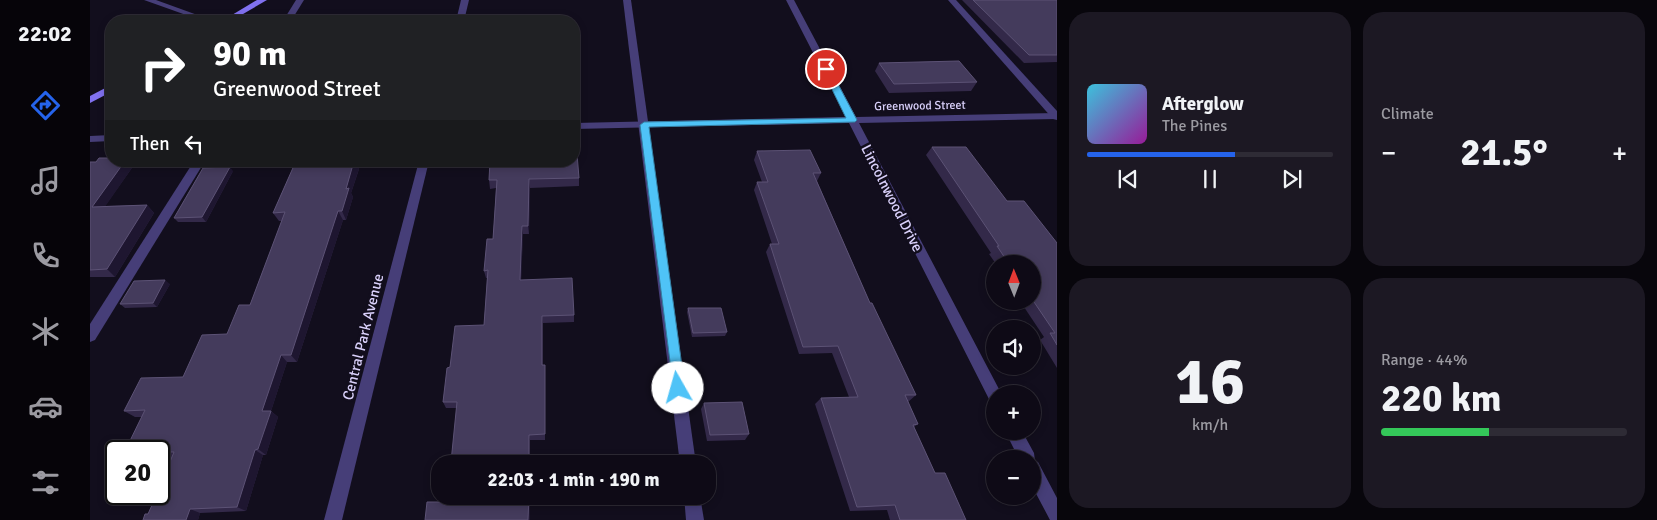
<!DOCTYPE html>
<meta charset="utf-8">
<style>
:root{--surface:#0e0a16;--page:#1c1823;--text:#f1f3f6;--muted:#9b9aa1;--line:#2e2b35;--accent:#2563eb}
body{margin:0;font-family:Signika,sans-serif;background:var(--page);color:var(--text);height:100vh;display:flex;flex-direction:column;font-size:19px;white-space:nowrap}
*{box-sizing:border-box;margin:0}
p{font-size:16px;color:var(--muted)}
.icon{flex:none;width:28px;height:28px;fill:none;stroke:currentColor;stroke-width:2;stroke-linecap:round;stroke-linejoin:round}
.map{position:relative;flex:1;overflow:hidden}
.drawer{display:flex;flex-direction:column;gap:12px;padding:12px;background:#08060c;width:600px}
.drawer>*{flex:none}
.hud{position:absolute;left:15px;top:15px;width:475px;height:152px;border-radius:20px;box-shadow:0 2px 8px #0003,0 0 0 1px var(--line);background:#202124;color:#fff;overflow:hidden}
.needle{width:32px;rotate:359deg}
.controls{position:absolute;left:896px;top:255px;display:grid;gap:10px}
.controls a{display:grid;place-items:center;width:55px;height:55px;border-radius:50%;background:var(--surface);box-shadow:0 2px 8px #0003,0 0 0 1px var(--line);font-size:25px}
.speed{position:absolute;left:15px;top:440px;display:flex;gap:10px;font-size:25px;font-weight:700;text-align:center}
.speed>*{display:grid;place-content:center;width:65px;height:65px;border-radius:50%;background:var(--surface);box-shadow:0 2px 8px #0003,0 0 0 1px var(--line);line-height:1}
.speed .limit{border:2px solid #111;border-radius:8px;background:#fff;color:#111}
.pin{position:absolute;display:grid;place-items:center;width:42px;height:42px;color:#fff;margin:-21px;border:2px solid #fff;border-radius:50%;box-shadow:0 1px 5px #0007}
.me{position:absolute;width:55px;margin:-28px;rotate:353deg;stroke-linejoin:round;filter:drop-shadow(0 0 4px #0008)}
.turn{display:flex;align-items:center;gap:18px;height:105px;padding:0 25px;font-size:22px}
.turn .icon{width:65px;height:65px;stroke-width:2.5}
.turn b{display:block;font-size:35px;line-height:42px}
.then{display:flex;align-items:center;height:48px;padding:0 25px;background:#0003;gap:10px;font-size:19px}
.big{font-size:38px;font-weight:700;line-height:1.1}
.drawer .tile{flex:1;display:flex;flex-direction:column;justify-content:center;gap:8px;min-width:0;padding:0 18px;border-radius:20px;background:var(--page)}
.drawer .dial{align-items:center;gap:0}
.dial b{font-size:65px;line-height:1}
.song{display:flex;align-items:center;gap:15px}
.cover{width:60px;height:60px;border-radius:8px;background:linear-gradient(135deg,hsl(190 70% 55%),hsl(300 70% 35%))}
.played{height:5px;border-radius:2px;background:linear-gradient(90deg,var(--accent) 60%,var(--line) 60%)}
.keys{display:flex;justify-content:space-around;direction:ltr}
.heat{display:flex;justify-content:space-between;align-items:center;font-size:28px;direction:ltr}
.charge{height:8px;border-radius:4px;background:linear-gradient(90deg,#34c759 44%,var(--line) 0)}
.drawer .tiles{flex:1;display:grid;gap:12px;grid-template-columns:repeat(2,1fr)}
.trip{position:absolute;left:341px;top:455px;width:285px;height:50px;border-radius:20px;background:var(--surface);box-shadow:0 2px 8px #0003,0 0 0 1px var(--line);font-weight:700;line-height:50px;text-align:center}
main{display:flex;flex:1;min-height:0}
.tab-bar{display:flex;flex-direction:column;width:90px;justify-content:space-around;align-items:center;background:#060409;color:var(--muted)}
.tab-bar .icon{width:35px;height:35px}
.tab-bar .active{color:var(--accent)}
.tab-bar b{font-size:22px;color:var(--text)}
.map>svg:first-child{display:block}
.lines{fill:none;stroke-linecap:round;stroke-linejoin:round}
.lane{fill:#463e78;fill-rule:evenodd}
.street{fill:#463e78;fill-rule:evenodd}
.secondary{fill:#8171f0;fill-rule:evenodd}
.wall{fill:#332949}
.shaded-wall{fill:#1e1630}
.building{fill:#443b5c;stroke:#5c5275}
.route{fill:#4fc3f7;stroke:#337fa1}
.labels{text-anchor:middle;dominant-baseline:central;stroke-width:5;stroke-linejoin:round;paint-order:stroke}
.far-street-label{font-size:12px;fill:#d9d0fa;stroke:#120e1d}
.street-label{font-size:15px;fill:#d9d0fa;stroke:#120e1d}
</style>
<main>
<nav class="tab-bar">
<b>22:02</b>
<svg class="icon active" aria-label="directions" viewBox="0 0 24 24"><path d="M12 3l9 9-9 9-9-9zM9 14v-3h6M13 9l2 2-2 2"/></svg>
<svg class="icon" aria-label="music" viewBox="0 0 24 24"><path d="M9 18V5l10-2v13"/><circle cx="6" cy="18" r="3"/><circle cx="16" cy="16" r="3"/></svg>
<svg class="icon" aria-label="phone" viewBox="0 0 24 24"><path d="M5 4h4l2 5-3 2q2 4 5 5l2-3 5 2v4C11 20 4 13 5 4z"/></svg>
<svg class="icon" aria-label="climate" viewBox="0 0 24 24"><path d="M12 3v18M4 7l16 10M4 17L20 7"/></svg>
<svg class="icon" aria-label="car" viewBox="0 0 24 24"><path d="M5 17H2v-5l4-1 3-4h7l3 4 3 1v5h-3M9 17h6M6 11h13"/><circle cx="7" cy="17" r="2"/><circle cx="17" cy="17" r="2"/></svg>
<svg class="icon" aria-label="filters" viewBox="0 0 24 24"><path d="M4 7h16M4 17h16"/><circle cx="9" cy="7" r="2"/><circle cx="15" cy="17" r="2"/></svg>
</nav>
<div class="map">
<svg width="967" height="520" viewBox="0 0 967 520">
<rect width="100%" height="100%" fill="#120e1d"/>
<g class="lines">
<g class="lane">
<polygon points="206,0 214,0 201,21 193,21"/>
<polygon points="533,0 541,0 606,464 590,464"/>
<polygon points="858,0 866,0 967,111 967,120 963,119"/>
<polygon points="104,161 115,161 5,340 0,342 0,324"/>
<polygon points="594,496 610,496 614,520 596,520"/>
</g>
<g class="street">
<polygon points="54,0 66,0 124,21 113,21"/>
<polygon points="371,0 379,0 374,21 366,21"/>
<polygon points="696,0 704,0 766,117 967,113 967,119 769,123 910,391 911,394 905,394 905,403 900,401 759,123 484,129 484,123 756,117"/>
<polygon points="21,135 21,141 0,142 0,136"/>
<polygon points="329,161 339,161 252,520 234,520"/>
<polygon points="915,431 932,431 944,453 945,461 948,462 967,498 967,520 960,520 942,486 942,459 929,459"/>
</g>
<g class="secondary">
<polygon points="167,0 177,0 141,21 132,21"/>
<polygon points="21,85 21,92 0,103 0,96"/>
</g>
</g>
<g class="wall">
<polygon points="872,0 967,0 967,62 934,63"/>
<polygon points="789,63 887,82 881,91 799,93 785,71"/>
<polygon points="842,147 917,201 967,243 967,368 950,340 954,337 930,301 942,301 942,264 906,264 899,254 901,253 836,155"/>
<polygon points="667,151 731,173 727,181 780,303 826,395 818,402 828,424 824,427 845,473 876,520 800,520 797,510 760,511 725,404 731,398 759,397 742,353 709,354 676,252 680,244 682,244 664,190 667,182 672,182 664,160"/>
<polygon points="206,161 266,161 269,169 261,193 263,197 256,220 253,220 207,362 197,362 181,411 188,417 176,455 173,455 156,511 110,513 108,520 53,520 58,514 82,458 69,458 69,451 51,417 45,417 34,411 93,377 137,334 160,305 192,221 189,221 183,213"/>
<polygon points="0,162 44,165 15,206 57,205 64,213 25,277 0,277"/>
<polygon points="143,171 116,222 88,222 84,218"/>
<polygon points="489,178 489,186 440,188 439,234 433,234 431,280 484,315 484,322 453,323 453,365 455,365 455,440 440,440 361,462 367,408 356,408 353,402 360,367 394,325 397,278 396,278 394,271 403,239 406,188 400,189 399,180"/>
<polygon points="80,284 67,307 35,308 30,304"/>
<polygon points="598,308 637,332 635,336 602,337 597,312"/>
<polygon points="614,403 659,434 655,440 617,441 611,409"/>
</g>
<g class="shaded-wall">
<polygon points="35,161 41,161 44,165 10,214 2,207"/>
<polygon points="264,161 266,161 269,169 261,193 263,197 256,220 252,211 256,189"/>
<polygon points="140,167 143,171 116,222 112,217"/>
<polygon points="439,179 440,188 439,234 438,226"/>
<polygon points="57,205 64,213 25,277 17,269"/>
<polygon points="248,211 253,220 207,362 201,355"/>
<polygon points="432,226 433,234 431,288 430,280"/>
<polygon points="75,280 80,284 67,307 63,303"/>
<polygon points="452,316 453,323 453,372 452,365"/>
<polygon points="191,355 197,362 181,411 188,417 176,455 168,449 172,411"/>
<polygon points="439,435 440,440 440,464 439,464"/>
<polygon points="165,450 173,455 156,511 147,507"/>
<polygon points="439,496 440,496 440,520 438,520"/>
<polygon points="100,509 110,513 108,520 96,520"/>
</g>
<g class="building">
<polygon points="883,0 967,0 967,55 939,55"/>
<polygon points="869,61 887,82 804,84 789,63"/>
<polygon points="842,147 876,147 917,201 934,201 967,243 967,345 960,333 965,333 942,299 942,264 919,264 907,246 909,246"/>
<polygon points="720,150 731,173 723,173 780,303 782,303 826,395 815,395 828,424 823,425 845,473 855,473 876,520 810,520 805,505 767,507 731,398 768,397 748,346 713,347 680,244 689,244 667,182 678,182 667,151"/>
<polygon points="484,154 487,154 489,178 439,179 438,226 432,226 430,280 482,278 484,315 452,316 452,365 455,365 455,434 439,435 439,464 355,464 355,462 361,462 367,402 353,402 357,368 360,367 365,326 394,325 398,270 394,271 397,239 403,239 407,180 399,180 400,161 484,161"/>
<polygon points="9,158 21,158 21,161 35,161 2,207 57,205 17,269 0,270 0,162 6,162"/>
<polygon points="206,161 264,161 256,189 259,188 252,211 248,211 201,355 191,355 172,411 181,411 168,449 165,450 147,507 100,509 96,520 53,520 55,514 58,514 67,494 69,494 69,489 84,452 69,452 69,451 35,451 55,410 34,411 51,378 93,377 112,335 137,334 149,305 160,305 195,212 183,213"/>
<polygon points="140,167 112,217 84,218 113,168"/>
<polygon points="75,280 63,303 30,304 44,281"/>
<polygon points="598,308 631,308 637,332 603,333"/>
<polygon points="652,402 659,434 620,435 614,403"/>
<polygon points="352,496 439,496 438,520 335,520 337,502 351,502"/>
</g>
<polygon class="route" points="733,67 740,69 767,120 765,122 559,127 595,388 593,393 588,395 584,393 550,125 554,122 756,118 732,69"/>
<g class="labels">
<g class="far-street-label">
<text transform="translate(830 106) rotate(-1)">Greenwood Street</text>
</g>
<g class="street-label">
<text transform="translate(802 198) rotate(63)">Lincolnwood Drive</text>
<text transform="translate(273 337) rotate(-76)">Central Park Avenue</text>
</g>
</g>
</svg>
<div class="controls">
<a><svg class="needle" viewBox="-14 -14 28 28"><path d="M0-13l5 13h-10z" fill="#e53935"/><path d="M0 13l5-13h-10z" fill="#9b9aa1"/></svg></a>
<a><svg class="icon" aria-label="sound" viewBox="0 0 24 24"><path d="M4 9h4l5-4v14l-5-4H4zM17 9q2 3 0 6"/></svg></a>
<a>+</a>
<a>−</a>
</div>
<div class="speed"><div class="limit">20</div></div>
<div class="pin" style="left:736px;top:69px;background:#d93025"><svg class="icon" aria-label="arrive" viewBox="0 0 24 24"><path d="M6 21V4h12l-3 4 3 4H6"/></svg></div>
<svg class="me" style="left:588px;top:388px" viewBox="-20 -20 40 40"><circle r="19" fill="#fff"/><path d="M0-13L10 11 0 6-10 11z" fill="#4fc3f7"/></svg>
<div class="trip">22:03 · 1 min · 190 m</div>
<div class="hud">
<div class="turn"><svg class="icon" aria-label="right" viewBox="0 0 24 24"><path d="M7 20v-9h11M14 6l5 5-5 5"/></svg><div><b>90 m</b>Greenwood Street</div></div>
<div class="then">Then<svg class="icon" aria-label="left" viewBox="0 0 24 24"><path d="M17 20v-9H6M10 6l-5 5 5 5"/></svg></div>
</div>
</div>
<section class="drawer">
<div class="tiles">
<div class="tile">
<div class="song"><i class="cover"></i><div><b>Afterglow</b><p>The Pines</p></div></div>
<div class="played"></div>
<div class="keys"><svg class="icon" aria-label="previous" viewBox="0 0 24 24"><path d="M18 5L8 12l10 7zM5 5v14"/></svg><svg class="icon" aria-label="pause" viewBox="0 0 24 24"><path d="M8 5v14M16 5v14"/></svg><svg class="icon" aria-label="next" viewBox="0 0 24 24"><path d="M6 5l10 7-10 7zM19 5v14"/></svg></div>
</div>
<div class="tile"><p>Climate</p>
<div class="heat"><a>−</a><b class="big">21.5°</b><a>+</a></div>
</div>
<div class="tile dial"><b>16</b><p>km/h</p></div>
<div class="tile"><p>Range · 44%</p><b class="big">220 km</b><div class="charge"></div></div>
</div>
</section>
</main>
